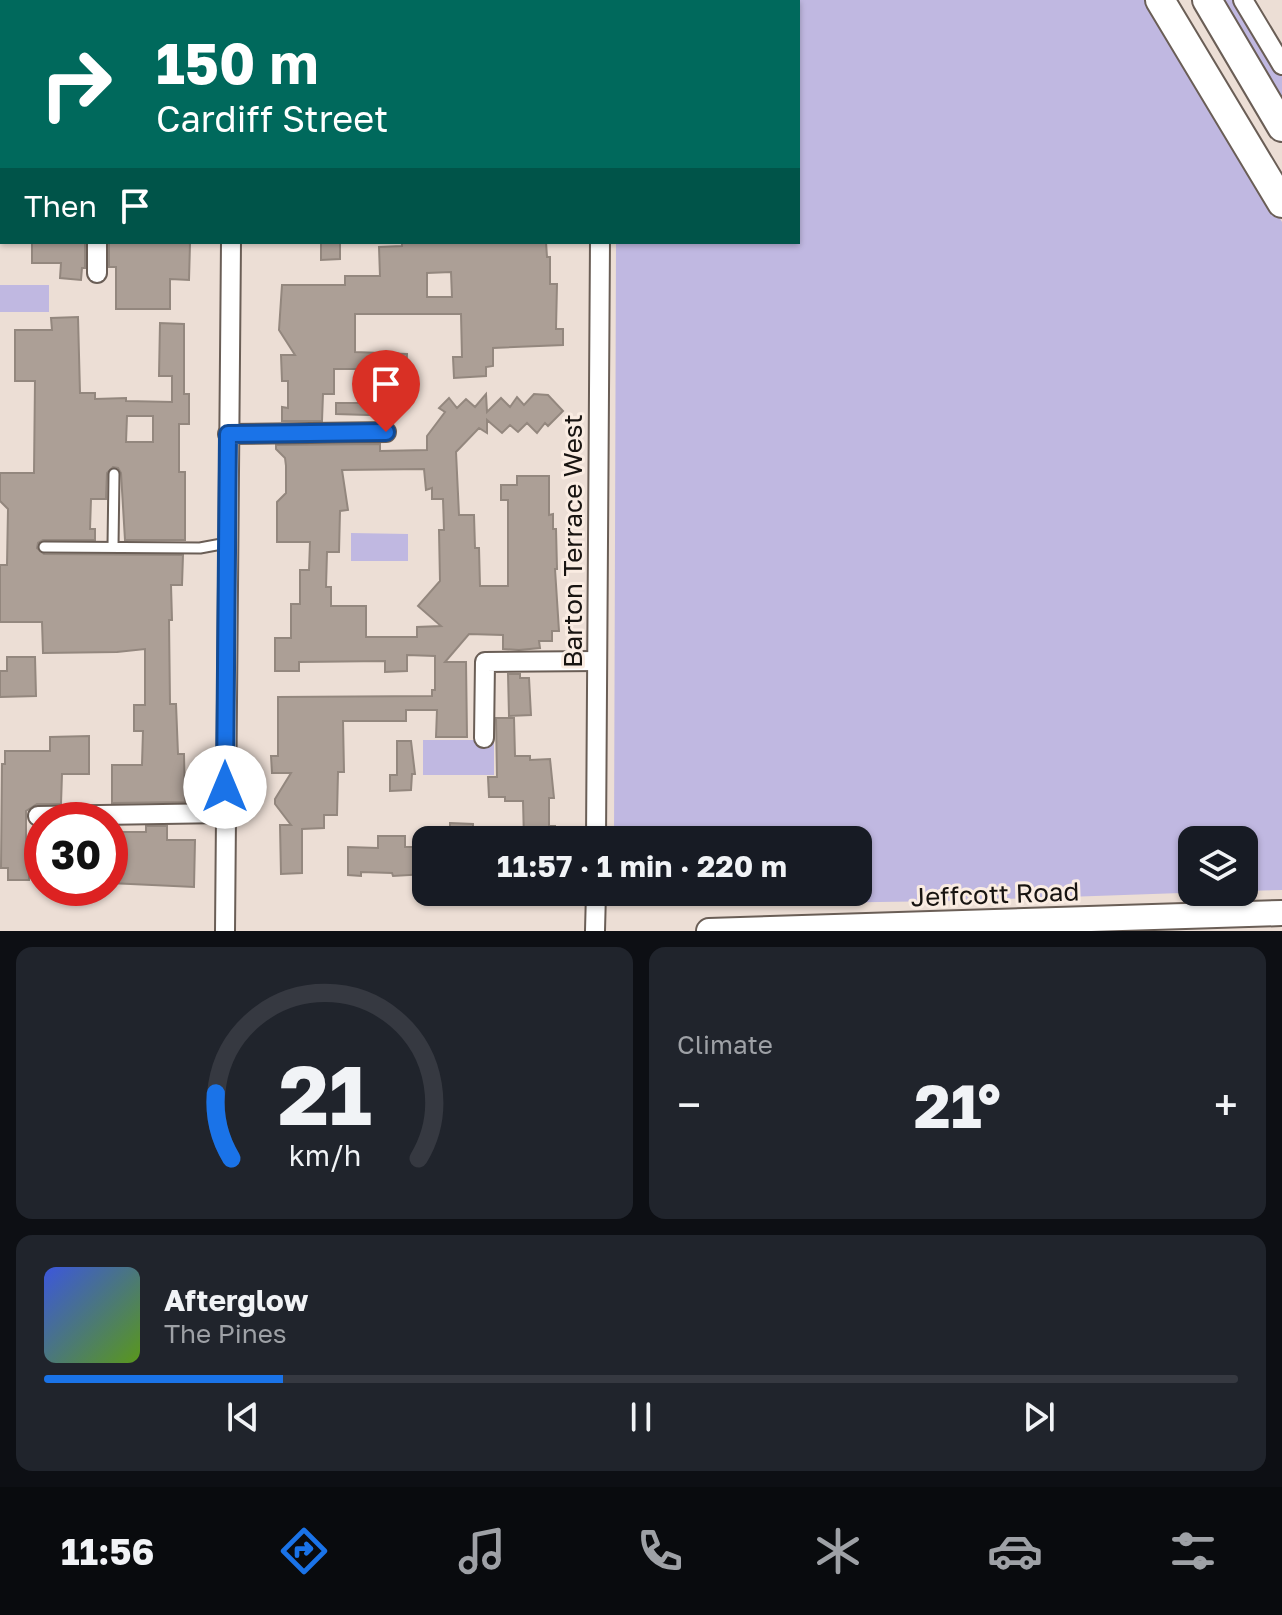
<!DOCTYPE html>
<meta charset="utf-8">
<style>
:root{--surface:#171b24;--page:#20242c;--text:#f1f3f6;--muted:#9ea1a6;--line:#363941;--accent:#1a73e8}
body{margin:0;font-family:"Golos Text",sans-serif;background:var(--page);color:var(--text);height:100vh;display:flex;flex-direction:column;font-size:30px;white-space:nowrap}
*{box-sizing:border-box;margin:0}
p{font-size:26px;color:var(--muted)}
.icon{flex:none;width:44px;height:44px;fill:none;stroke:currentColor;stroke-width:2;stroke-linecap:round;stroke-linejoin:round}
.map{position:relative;height:931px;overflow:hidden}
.details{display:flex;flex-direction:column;gap:16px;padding:16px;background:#0d0f14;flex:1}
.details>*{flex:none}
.guide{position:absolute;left:0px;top:0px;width:800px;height:244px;box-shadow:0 2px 6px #0004;background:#00695c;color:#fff;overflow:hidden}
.tools{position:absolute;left:1178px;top:826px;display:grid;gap:16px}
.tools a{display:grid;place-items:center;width:80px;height:80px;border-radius:16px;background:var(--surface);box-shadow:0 2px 6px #0004;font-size:40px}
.speed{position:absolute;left:24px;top:802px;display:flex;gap:16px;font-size:40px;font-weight:700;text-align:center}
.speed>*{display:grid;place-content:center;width:104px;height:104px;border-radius:50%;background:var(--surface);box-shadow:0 2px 6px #0004;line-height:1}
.speed .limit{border:12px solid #d22;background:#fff;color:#111}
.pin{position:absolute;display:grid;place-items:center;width:68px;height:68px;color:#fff;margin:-82px -34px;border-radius:50% 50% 50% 0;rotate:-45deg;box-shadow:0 0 8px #0007}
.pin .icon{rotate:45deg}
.me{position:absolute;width:88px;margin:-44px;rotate:0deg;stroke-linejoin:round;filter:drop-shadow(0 0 6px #0008)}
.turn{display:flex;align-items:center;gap:28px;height:168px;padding:0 24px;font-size:36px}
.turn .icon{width:104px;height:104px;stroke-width:2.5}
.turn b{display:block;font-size:56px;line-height:68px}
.then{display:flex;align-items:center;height:76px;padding:0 24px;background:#0003;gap:16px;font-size:30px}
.big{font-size:60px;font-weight:700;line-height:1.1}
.details .widget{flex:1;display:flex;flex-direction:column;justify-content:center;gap:12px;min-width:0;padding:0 28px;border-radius:16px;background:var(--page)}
.details .dial{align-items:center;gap:0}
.dial svg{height:208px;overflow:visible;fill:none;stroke:var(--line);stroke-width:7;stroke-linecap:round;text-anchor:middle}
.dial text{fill:var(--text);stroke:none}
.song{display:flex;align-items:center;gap:24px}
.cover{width:96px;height:96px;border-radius:12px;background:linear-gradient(135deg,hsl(230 70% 55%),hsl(90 70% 35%))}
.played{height:8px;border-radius:4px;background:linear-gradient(90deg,var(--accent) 20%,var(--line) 20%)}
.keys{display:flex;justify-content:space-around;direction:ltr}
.heat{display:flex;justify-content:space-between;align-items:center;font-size:44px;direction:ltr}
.details .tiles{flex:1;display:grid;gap:16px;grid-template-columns:1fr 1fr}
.widget:last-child{grid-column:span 2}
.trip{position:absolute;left:412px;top:826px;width:460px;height:80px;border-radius:16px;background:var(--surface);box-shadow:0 2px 6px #0004;font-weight:700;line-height:80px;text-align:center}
.tabs{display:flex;height:128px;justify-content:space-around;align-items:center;background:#090b0e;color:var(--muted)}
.tabs .icon{width:56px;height:56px}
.tabs .on{color:var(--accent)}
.tabs b{font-size:36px;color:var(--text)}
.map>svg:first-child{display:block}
.grass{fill:#c0b8e1}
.building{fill:#ac9f96;stroke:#93877e;stroke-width:2;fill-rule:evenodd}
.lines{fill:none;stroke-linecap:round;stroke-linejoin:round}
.service-casing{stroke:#6a5e56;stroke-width:13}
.minor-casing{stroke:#6a5e56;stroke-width:22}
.secondary-casing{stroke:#6a5e56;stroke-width:28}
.trunk-casing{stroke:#6a5e56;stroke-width:32}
.service{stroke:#fff;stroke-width:9}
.minor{stroke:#fff;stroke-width:18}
.secondary{stroke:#fff;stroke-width:24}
.trunk{stroke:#fff;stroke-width:28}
.route-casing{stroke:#114b97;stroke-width:20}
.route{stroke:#1a73e8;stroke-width:14}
.labels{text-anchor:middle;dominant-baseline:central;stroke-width:6;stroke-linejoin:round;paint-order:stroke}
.street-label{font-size:26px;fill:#181411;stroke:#faece2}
</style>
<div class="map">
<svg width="1282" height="931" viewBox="0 0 1282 931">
<rect width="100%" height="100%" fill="#ecded5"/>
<g class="grass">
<polygon points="618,0 1152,0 1282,222 1282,890 1244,891 1244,840 1192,840 1192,892 1210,892 947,901 614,906 614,892 858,892 858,840 614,840 616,242 798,242 798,2"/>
<polygon points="1224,0 1237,0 1282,75 1282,98"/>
<rect x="0" y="285" width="49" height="27"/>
<polygon points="351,533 408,534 408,561 351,561"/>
<rect x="423" y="740" width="71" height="35"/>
</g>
<g class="building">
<polygon points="32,242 85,242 85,268 82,268 81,280 60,278 61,263 32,263"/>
<polygon points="109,242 187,242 190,244 189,280 170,279 170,309 116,309 116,267 109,267"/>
<polygon points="321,242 340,242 340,259 321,260"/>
<path d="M402,242h144l1,15h3v27h7l-1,45h7v16l-70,3v18l-7,1v9l-32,2 -1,-21h9l-1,-43h-106v38l52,2 -1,21h-4l-2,41 -64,-2v-11h30l1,-34h-33v25h-11l-1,27h-40v-14l6,1v-27h-6l-1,-26h14l-16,-25 3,-45h63v-9h35l-1,-29 23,-1zM451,272l1,25h-25v-24z"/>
<path d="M78,317l2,76h15v6l31,-1v3l46,1v-26h-13l1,-53 24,1v70h5v30h-10v48h6v68h-60l-4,-67 -3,-5 -5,-1 -6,6 -1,26h-15l-1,30h5v11h-52l-5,3 -1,5 7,6 139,1 -1,30h-11l1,35h-3l1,84h6l2,50h6l1,48 -73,1v-38h30l1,-34h-9v-26h11v-56l-28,3 -74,1 -1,-31h-42v-57h7l1,-56 -8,-8v-28h34l1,-92h-20v-51h37l-1,-12zM127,416h26v26h-27z"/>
<path d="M486,394l1,18 14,-14 9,9 7,-10 7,8 10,-11 14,1 15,16 -15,15 -3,-3 -8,10 -10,-10 -9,9 -8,-7 -8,8 -15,-13v13l-8,-5 -23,24 3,63h15l1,33h4l1,38h28v-86h-7v-15h16v-9h32v39l4,-1v15h3l1,40h-2l4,62h-7v10h-13l1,7 -21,2 -16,-1v-14l-34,-1 -24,28h21l1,75h-31l1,-27h-31v11h-63l1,51h-6l-1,43h-13v13l-22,1v44l-21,1 -1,-49h11l-16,-21v-5l16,-26h-19l-1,-17h7v-59l154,-1v-6h3v-34l-28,-1v16l-22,1v-11l-86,1v9h-24v-33h16v-34h9v-34h9l1,-28h-33v-40l9,-9v-27l-1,-8 -9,-9v-4l104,-1v7l47,-1v-14l18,-24 -6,-4 10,-10 8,10 9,-9 9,8zM424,469l2,21 6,-2v11h11l1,31h-5l1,51 -22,25 23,20 -24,1v10h-51v-31h-35v-19h-5l1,-35h12l1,-41 8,-1 -6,-40z"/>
<polygon points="7,657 35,657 36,696 0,697 0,671 7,671"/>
<polygon points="508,674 520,674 520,678 529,678 531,715 509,716"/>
<polygon points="496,718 514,718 515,756 530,756 530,760 550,759 554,798 549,798 549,826 555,826 555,840 524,840 523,801 505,801 505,797 489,797 488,777 497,777"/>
<polygon points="89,736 89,774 62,774 61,804 37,804 26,811 26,858 29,858 29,880 8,880 8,868 1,868 2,764 5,764 5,751 50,751 50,737"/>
<polygon points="397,741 411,741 415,774 412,774 411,790 390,791 390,775 397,775"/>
<polygon points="450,823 473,824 473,840 450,840"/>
<polygon points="146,826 167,826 167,840 195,840 194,887 110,883 110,832 146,832"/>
<polygon points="378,836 405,836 405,847 426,847 426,874 393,876 392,873 361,872 361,876 348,875 348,847 378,848"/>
</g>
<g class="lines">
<g class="service-casing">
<g id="service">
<polyline points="113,546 114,474"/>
<polyline points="44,547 200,548 227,543"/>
</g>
</g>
<g class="minor-casing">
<g id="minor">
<polyline points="603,0 603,2"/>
<polyline points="1243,0 1282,65"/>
<polyline points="44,2 44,0"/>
<polyline points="237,2 237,0"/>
<polyline points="97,273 97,242"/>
<polyline points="228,434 386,432"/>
<polyline points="484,738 485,662 597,661"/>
<polyline points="38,816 225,813"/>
<polyline points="596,840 600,242"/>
<polyline points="225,931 231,242"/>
<polyline points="595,931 596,892"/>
</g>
</g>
<g class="secondary-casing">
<polyline id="secondary" points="709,931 1282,913"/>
</g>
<g class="trunk-casing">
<g id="trunk">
<polyline points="1160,0 1282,203"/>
<polyline points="1207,0 1282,127"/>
</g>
</g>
<use href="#service" class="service"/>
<use href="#minor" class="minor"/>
<use href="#secondary" class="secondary"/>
<use href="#trunk" class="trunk"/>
</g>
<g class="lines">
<g class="route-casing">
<polyline id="route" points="225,787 228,434 386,432"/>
</g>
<use href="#route" class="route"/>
</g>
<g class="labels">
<g class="street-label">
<text transform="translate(572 541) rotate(-90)">Barton Terrace West</text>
<text transform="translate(995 894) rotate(-2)">Jeffcott Road</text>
</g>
</g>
</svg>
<div class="tools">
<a><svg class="icon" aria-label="layers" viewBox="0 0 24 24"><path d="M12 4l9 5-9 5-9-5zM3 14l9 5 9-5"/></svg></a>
</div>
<div class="speed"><div class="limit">30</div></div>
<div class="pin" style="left:386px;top:432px;background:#d93025"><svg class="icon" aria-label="arrive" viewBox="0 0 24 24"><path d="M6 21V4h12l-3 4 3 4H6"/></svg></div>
<svg class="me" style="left:225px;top:787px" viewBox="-20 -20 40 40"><circle r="19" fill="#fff"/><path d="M0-13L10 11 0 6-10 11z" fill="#1a73e8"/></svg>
<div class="trip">11:57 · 1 min · 220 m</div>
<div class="guide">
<div class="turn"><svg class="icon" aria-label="right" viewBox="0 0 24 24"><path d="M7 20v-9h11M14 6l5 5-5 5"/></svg><div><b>150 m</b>Cardiff Street</div></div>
<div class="then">Then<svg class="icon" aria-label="arrive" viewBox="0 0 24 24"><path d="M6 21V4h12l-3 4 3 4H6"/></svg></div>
</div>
</div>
<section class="details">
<div class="tiles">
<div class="widget dial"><svg viewBox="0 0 100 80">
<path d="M14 69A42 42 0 1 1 86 69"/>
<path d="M14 69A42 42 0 0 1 8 44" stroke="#1a73e8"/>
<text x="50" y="56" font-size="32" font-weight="700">21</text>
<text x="50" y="72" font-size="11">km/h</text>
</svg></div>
<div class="widget"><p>Climate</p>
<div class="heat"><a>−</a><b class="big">21°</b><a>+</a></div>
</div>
<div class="widget">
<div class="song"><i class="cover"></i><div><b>Afterglow</b><p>The Pines</p></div></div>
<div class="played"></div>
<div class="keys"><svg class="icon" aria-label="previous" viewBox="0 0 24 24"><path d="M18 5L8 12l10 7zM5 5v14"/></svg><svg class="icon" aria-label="pause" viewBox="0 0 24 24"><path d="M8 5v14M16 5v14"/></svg><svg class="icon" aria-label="next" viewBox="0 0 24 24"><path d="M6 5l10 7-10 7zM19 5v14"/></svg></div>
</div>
</div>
</section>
<nav class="tabs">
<b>11:56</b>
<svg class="icon on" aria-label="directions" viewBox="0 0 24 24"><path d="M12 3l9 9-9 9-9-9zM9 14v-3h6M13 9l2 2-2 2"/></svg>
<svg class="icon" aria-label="music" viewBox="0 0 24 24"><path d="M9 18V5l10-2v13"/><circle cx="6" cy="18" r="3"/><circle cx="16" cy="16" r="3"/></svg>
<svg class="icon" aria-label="phone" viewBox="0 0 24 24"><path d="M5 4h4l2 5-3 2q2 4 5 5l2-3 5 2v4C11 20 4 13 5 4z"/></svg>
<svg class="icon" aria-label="climate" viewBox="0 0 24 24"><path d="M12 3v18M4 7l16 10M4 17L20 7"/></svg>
<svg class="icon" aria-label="car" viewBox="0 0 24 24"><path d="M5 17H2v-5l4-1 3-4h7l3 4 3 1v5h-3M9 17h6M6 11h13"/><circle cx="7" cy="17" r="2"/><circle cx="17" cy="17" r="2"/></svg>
<svg class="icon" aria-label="filters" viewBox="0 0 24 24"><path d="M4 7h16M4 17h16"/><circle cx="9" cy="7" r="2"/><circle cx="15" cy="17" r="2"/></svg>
</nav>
